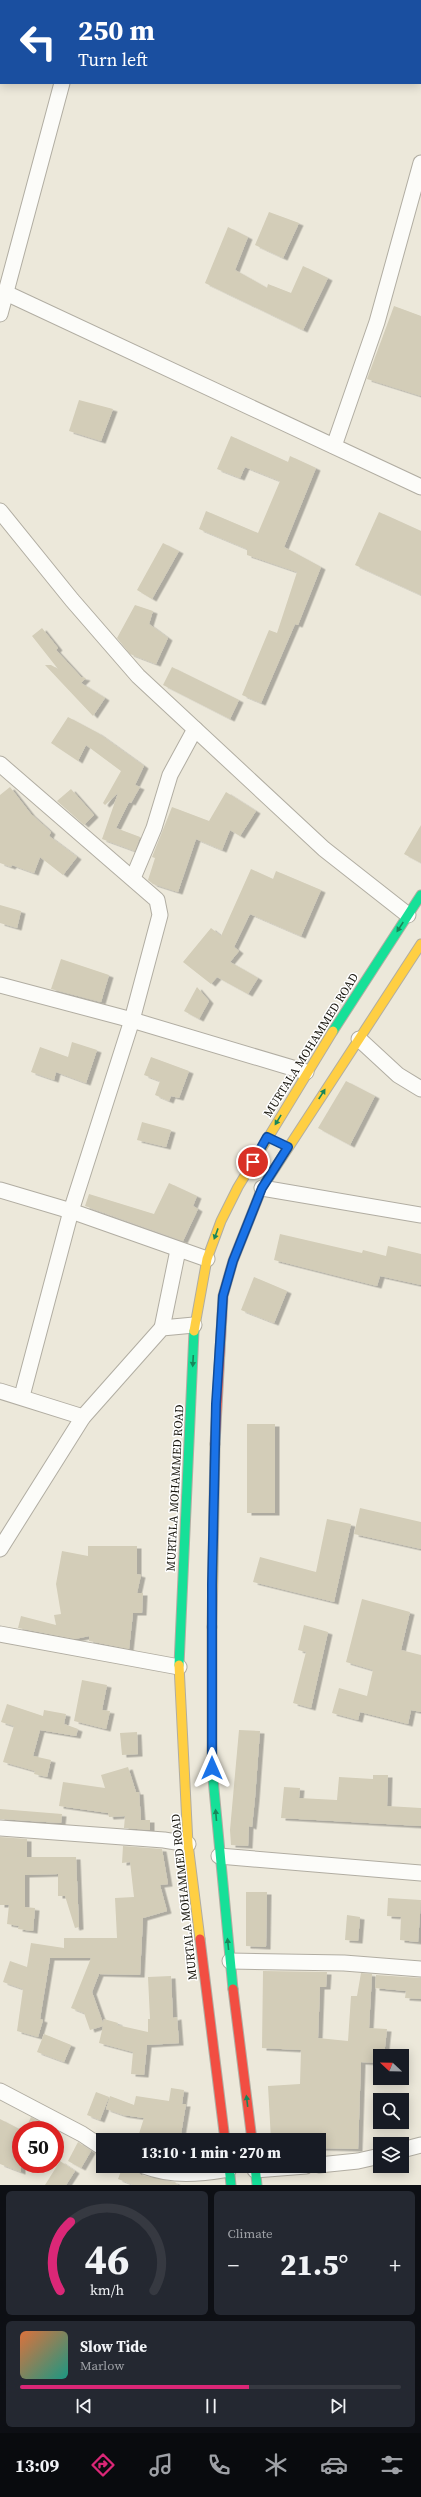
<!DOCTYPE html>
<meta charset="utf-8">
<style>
:root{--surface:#171b24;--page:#242831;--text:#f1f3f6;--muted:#9ea1a6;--line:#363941;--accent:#db2777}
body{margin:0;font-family:"Source Serif 4",serif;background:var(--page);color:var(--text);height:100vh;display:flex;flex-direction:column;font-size:15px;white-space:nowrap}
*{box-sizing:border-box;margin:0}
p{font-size:13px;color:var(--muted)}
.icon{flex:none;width:22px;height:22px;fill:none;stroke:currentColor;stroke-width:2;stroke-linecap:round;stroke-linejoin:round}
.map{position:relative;height:2185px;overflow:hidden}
.drawer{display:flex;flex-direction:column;gap:6px;padding:6px;background:#0d0f14;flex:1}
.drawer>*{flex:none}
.hud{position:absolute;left:0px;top:0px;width:421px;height:84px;box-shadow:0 2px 10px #0003;background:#1a4fa0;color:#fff;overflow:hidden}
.needle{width:26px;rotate:292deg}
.buttons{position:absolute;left:373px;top:2049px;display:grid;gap:8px}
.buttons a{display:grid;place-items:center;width:36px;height:36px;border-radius:0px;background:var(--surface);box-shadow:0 2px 10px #0003;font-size:20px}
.speed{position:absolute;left:12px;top:2121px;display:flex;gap:8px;font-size:20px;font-weight:700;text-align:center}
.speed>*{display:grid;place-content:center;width:52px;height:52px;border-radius:50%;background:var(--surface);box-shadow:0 2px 10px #0003;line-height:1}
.speed .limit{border:6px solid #d22;background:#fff;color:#111}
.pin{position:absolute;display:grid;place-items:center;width:34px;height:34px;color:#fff;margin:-17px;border:2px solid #fff;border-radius:50%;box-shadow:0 1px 4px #0007}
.me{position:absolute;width:44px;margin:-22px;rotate:0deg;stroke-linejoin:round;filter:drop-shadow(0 0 3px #0008)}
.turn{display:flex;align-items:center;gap:14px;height:84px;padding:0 12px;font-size:18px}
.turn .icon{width:52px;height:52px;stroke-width:2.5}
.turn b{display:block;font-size:28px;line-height:34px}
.big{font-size:30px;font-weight:800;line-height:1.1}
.drawer .card{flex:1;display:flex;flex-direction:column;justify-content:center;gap:6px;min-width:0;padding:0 14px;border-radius:6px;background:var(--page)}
.drawer .dial{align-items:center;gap:0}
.dial svg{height:104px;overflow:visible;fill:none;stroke:var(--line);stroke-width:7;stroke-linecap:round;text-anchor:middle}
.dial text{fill:var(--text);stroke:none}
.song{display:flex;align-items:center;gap:12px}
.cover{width:48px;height:48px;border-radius:6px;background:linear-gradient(135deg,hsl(20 70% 55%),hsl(170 70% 35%))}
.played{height:4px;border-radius:2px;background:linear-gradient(90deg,var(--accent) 60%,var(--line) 60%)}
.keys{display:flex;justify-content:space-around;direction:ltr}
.heat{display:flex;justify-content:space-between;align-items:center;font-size:22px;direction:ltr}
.drawer .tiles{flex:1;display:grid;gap:6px;grid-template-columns:1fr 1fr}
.card:last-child{grid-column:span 2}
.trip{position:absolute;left:96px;top:2133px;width:230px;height:40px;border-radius:0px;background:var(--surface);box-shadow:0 2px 10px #0003;font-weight:800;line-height:40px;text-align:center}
.tabs{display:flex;height:64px;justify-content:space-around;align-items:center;background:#090b0e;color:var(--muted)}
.tabs .icon{width:28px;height:28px}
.tabs .current{color:var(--accent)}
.tabs b{font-size:18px;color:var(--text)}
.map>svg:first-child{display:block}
.building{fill:#d3cdb8;filter:url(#shadow)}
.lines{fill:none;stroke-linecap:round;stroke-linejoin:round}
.street-casing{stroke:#b1ada2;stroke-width:17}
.fast-casing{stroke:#b1ada2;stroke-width:11}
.slow-casing{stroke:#b1ada2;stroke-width:11}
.jam-casing{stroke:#b1ada2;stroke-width:11}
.street{stroke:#fcfcf9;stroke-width:15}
.fast{stroke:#16e098;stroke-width:9}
.slow{stroke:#ffcf43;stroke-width:9}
.jam{stroke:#f24e42;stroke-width:9}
.oneway{fill:#18865a}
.route-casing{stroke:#114b97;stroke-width:10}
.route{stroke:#1a73e8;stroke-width:7}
.labels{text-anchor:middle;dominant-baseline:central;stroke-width:3;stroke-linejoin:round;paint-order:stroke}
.street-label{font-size:12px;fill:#1a180f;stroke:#fff}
</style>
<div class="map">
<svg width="421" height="2185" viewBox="0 0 421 2185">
<defs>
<filter id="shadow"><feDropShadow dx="4.5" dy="2.5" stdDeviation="0" flood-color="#0004"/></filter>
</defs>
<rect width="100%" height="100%" fill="#ece8da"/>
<g class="building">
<polygon points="269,212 299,223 283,258 255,245"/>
<polygon points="228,227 248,237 235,270 267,288 268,284 291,293 303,266 328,278 303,330 205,283"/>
<polygon points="394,306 421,316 421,396 367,379"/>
<polygon points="79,400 113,409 101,441 69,431"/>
<polygon points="231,436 288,462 290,456 316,468 284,547 321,567 298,625 295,624 261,703 242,695 269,630 277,633 297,572 247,555 247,549 199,529 206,511 258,533 280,481 245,467 240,478 217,469"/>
<polygon points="379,512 421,531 421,595 355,565"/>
<polygon points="163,543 179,551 152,599 137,590"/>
<polygon points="135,605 153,611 149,624 168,638 156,664 130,654 117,638"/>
<polygon points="42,628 58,648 56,650 81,677 86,678 81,683 105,698 93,716 45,665 51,665 58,669 32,636"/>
<polygon points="172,667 239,700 230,719 163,685"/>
<polygon points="68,717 98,733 144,766 135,785 140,787 131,803 129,802 116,828 140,837 135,851 102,839 118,793 105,805 103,803 121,771 86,745 78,761 51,743"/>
<polygon points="10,787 31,814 51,832 49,836 77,857 63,875 40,857 34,873 12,865 11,867 0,863 0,795"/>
<polygon points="71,789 94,815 84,825 57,801"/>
<polygon points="226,792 256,811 240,836 230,830 222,850 196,839 178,892 153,884 148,880 155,858 152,857 172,807 209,821"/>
<polygon points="421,825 421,863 404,854"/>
<polygon points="251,869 273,879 276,871 321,890 301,936 250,914 234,947 239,951 230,962 258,978 248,994 217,977 211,984 183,962 211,928 221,936"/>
<polygon points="0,905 21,911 17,928 0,923"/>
<polygon points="61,959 109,975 101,1002 51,989"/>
<polygon points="197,987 209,1001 199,1019 184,1011"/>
<polygon points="72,1042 97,1050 86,1083 56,1072 54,1080 31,1072 40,1047 68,1057"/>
<polygon points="151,1057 189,1071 179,1098 171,1096 169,1101 155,1095 160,1081 144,1075"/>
<polygon points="346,1081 375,1096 350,1145 318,1128"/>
<polygon points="142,1122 171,1130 166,1147 137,1140"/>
<polygon points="169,1183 197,1196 193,1206 198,1209 183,1241 85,1206 89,1194 154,1214"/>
<polygon points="280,1234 362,1253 363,1250 386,1256 388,1246 421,1254 421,1285 380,1276 377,1286 274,1260"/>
<polygon points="254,1277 287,1291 274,1323 241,1310"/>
<rect x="247" y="1424" width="28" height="89"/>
<polygon points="360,1508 421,1522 421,1549 354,1534"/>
<polygon points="327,1519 351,1524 334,1602 253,1582 260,1557 316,1572"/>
<polygon points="88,1546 137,1546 137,1574 141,1575 137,1593 143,1593 142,1613 133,1613 129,1649 89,1641 89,1636 75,1639 18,1628 21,1616 56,1625 54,1615 61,1614 56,1584 62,1551 88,1556"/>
<polygon points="362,1599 410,1612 401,1650 421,1655 421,1712 411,1710 408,1724 360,1712 358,1720 332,1713 339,1688 367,1696 373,1670 346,1662"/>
<polygon points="304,1625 328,1632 311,1708 293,1703 306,1652 298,1650"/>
<polygon points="82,1680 107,1685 102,1710 110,1711 106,1729 74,1721"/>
<polygon points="7,1704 43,1716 44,1710 66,1714 64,1724 78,1729 76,1736 40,1730 33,1756 51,1760 47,1777 34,1774 35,1771 3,1762 14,1726 1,1722"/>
<polygon points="239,1730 260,1731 255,1798 252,1827 249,1826 248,1846 231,1845 230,1830"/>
<polygon points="137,1732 138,1754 122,1755 120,1733"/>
<polygon points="128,1767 136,1792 139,1792 141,1820 150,1820 150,1830 124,1828 125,1816 109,1817 108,1813 59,1806 63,1782 105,1788 101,1775"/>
<polygon points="373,1775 388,1775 387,1806 421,1808 421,1826 281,1818 284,1787 300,1788 299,1798 337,1800 339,1777 373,1779"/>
<polygon points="0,1809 62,1814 61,1823 0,1819"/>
<polygon points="0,1837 27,1839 27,1857 76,1857 79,1927 75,1928 65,1896 58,1896 58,1874 25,1875 25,1907 35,1908 33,1931 18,1929 19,1926 7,1924 9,1905 0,1905"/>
<polygon points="123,1846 162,1849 168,1884 160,1885 167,1911 143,1918 140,1975 99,1974 92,1992 103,2023 104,2019 118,2023 117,2025 148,2032 148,2019 150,2019 148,1977 171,1976 173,2018 177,2017 179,2043 147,2045 144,2075 131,2074 133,2052 99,2043 103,2026 90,2030 84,2013 71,2008 91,1958 50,1958 40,2019 43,2020 38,2037 17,2031 23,1989 3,1982 10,1961 27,1967 31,1943 64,1948 64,1938 117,1938 115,1898 134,1897 130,1862 122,1863"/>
<polygon points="246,1892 267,1892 266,1947 246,1946"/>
<polygon points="388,1898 421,1900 418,1942 400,1940 401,1917 387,1916"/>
<polygon points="347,1915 360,1917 358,1941 345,1940"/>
<polygon points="263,1971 327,1972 326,1987 320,1987 318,2038 348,2041 351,1996 357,1996 361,1973 372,1974 369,2028 387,2029 384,2056 380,2056 380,2063 361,2062 358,2149 319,2148 319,2140 271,2140 268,2086 300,2084 301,2050 262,2048"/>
<polygon points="376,1975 421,1978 421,1999 405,1998 406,1991 375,1988"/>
<polygon points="44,2034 71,2045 64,2062 37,2052"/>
<polygon points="171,2088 184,2090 182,2104 186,2104 180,2140 137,2140 144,2118 123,2115 106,2109 110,2096 134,2105 136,2096 169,2101"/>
<polygon points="96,2092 109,2097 100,2120 87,2115"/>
<polygon points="31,2117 55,2130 25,2130"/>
<polygon points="0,2119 21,2130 21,2172 0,2164"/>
<polygon points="78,2142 91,2151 81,2168 68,2161"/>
<polygon points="60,2161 75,2171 66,2185 45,2185"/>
<polygon points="123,2166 132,2166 141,2175 175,2182 178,2185 134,2185 118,2179"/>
</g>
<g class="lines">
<g class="street-casing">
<g id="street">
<polyline points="84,1 84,0"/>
<polyline points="6,293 421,487"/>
<polyline points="0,314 62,83"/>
<polyline points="334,446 377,322 421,163"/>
<polyline points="0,511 72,600 138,676 324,849 408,915"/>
<polyline points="0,764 157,900 160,915 132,1020 71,1211 22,1396"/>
<polyline points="133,878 154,828 170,775 195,729"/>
<polyline points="0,985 132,1020 306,1072"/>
<polyline points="359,1039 398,1075 421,1089"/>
<polyline points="262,1188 421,1215"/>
<polyline points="0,1190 71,1211 207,1259"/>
<polyline points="162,1328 178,1250"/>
<polyline points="0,1391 83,1417"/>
<polyline points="0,1549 83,1417 162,1328 194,1325"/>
<polyline points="0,1634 179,1667"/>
<polyline points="0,1828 164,1840 188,1844"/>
<polyline points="219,1856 421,1873"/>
<polyline points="230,1961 344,1963 421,1969"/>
<polyline points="0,2091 82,2134 103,2148"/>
<polyline points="402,2150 421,2145"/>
<polyline points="319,2165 358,2161 380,2156"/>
<path d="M144,2166c29,11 55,8 85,3"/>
<polyline points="255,2170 306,2166"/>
</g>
</g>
<g class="fast-casing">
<g id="fast">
<polyline points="333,1031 421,895"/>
<polyline points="212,1627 212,1768 233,1989"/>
<polyline points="179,1665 194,1331"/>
<polyline points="229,2166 231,2185"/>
<polyline points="255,2166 257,2185"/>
</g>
</g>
<g class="slow-casing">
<g id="slow">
<polyline points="262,1188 421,944"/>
<polyline points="194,1331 207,1259 221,1221 238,1187 333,1031"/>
<polyline points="212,1627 215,1444"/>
<polyline points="179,1665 188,1844 200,1939"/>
</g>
</g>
<g class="jam-casing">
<g id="jam">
<polyline points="215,1444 223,1296 233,1261 262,1188"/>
<polyline points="200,1939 225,2140"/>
<polyline points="233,1989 252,2140"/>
</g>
</g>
<use href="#street" class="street"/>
<use href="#fast" class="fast"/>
<use href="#slow" class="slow"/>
<use href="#jam" class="jam"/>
</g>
<defs><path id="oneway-solid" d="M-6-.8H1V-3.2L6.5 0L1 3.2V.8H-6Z"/></defs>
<g class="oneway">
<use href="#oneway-solid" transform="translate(400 927) rotate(123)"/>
<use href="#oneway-solid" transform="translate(322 1094) rotate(-57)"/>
<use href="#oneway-solid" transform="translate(278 1120) rotate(121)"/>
<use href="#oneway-solid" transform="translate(216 1234) rotate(110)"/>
<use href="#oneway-solid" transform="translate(193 1361) rotate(93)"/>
<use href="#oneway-solid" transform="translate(216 1815) rotate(-95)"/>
<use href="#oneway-solid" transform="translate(228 1944) rotate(-96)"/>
<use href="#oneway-solid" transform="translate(247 2101) rotate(-97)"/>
</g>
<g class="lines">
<g class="route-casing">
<polyline id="route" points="212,1768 212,1585 216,1404 223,1296 233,1261 262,1188 288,1147 267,1137 253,1162"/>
</g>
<use href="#route" class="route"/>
</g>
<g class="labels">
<g class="street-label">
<text transform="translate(311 1045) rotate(-58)">MURTALA MOHAMMED ROAD</text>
<text transform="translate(175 1488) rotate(-87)">MURTALA MOHAMMED ROAD</text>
<text transform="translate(184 1897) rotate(-96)">MURTALA MOHAMMED ROAD</text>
</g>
</g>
</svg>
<div class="buttons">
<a><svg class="needle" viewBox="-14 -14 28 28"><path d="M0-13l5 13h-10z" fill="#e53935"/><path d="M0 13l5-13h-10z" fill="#9ea1a6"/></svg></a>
<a><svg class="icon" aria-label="search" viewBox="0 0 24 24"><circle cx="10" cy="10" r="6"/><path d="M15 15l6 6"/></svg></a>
<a><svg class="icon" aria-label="layers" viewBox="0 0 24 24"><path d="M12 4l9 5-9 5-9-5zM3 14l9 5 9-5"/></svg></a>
</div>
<div class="speed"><div class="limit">50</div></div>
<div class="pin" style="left:253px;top:1162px;background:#d93025"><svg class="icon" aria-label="arrive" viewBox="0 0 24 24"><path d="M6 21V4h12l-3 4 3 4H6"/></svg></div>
<svg class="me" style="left:212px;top:1768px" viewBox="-20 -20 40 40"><path d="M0-17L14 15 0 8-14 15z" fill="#1a73e8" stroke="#fff" stroke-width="4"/></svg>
<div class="trip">13:10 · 1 min · 270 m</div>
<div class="hud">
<div class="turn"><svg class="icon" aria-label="left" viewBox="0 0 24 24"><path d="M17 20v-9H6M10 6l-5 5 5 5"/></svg><div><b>250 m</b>Turn left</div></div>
</div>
</div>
<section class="drawer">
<div class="tiles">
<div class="card dial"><svg viewBox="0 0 100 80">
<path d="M14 69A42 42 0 1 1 86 69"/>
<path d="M14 69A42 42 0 0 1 22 16" stroke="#db2777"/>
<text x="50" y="56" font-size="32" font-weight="700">46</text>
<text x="50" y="72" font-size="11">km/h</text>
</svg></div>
<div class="card"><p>Climate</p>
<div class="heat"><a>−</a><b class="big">21.5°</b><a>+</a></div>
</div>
<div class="card">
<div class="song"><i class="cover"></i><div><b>Slow Tide</b><p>Marlow</p></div></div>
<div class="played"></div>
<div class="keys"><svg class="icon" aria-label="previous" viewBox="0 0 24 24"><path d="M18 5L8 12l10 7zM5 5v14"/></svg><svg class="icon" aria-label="pause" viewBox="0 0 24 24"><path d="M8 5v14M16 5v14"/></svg><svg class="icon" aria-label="next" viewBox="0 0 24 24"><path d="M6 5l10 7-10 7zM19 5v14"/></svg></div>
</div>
</div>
</section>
<nav class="tabs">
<b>13:09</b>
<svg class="icon current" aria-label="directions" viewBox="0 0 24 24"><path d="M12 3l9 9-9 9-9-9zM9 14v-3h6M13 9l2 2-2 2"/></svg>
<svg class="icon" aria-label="music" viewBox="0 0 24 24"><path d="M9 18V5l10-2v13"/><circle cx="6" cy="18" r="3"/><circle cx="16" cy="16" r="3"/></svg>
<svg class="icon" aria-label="phone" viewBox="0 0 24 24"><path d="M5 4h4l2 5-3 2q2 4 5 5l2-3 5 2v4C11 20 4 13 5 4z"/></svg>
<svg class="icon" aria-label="climate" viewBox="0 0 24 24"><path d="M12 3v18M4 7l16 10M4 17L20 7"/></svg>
<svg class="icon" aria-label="car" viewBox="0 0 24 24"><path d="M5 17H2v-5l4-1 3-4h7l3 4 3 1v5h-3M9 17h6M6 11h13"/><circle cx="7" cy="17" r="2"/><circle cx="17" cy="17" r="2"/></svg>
<svg class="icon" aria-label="filters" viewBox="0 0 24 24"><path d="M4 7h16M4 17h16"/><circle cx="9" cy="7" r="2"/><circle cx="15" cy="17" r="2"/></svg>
</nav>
